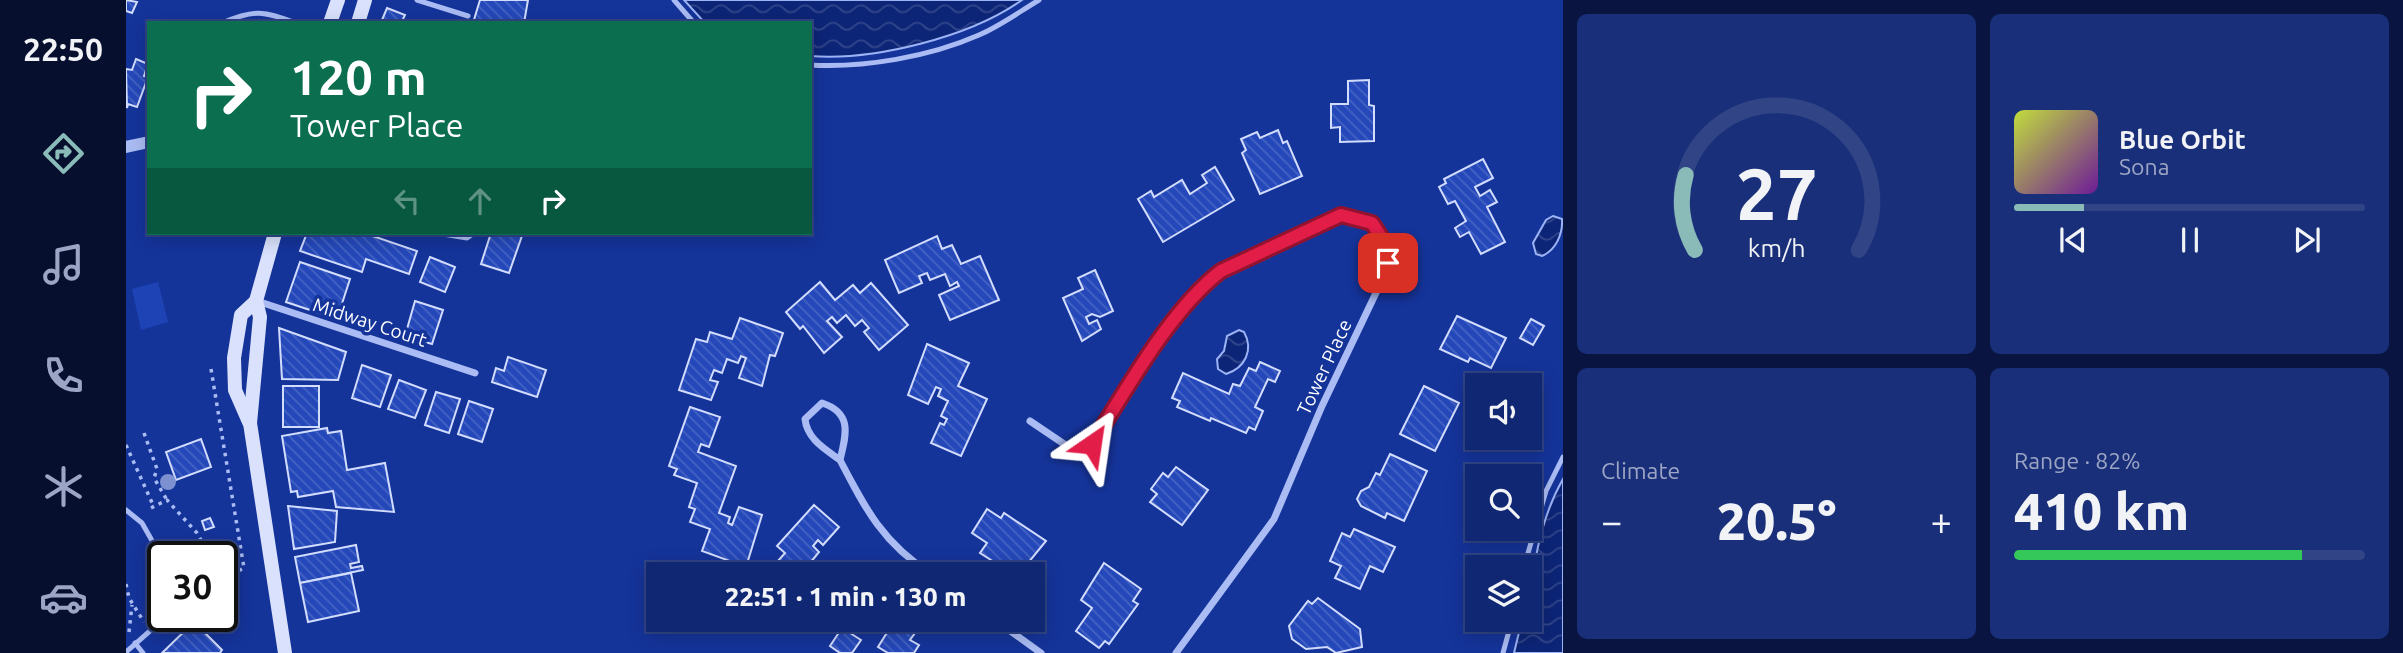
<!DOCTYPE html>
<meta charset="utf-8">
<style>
:root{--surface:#102774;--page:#192f79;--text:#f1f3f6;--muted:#9ca5c5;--line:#304486;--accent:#8bbbb9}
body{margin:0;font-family:Ubuntu,sans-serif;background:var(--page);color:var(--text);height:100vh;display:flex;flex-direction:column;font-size:26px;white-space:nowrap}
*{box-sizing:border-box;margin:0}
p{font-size:23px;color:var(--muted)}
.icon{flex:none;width:38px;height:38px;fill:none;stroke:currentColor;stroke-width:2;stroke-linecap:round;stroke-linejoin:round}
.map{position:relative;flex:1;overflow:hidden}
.sheet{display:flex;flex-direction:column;gap:14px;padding:14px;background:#091540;width:840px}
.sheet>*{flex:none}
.hud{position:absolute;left:21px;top:21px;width:665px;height:214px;border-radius:0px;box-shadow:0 4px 18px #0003,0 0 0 2px var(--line);background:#0b6e4f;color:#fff;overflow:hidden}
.fabs{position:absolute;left:1339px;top:373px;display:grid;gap:14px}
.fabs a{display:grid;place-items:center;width:77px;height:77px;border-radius:0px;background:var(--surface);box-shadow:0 4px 18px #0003,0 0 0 2px var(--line);font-size:35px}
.speed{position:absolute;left:21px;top:541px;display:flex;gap:14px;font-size:35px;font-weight:700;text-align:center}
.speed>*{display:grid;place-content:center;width:91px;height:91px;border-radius:50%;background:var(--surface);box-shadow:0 4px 18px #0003,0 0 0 2px var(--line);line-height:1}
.speed .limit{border:4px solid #111;border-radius:10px;background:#fff;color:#111}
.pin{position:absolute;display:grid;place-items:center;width:60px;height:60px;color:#fff;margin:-30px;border-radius:14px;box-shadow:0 4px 10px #0006}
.me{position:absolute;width:77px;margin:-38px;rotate:32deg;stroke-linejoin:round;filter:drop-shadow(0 0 5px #0008)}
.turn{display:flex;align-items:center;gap:24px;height:147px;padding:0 28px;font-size:32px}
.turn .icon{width:91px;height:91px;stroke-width:2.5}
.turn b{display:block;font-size:49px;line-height:60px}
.lanes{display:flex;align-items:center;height:66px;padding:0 28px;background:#0003;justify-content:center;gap:35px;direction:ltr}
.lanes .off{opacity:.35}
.big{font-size:52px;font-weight:800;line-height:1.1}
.sheet .tile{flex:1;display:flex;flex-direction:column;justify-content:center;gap:10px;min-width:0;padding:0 24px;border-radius:10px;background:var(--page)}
.sheet .dial{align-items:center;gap:0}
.dial svg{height:182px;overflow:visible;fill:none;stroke:var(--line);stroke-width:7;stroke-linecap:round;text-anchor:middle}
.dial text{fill:var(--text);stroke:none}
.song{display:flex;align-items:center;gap:21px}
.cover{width:84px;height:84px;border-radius:10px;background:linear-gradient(135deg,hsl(70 70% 55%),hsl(280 70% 35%))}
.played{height:7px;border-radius:4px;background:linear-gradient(90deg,var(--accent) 20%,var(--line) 20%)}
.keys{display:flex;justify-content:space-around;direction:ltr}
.heat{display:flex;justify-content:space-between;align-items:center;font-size:38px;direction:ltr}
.charge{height:10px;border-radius:5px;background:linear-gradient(90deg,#34c759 82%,var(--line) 0)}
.sheet .tiles{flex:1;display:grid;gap:14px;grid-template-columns:repeat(2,1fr)}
.trip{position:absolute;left:520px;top:562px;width:399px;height:70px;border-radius:0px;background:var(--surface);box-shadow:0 4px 18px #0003,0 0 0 2px var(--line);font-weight:800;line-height:70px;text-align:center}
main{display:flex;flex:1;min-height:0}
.menu{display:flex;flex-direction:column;width:126px;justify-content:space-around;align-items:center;background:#06102e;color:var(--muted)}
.menu .icon{width:49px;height:49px}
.menu .active{color:var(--accent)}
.menu b{font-size:32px;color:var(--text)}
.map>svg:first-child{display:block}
.garden{fill:#1d43b4}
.water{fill:url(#water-waves);stroke:#9cb3f5;stroke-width:2}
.building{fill:url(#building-back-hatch);stroke:#d2dcfd;stroke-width:2}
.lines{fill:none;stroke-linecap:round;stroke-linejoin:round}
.path{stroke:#aabcf3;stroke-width:3.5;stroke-dasharray:3.5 5;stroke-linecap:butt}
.service{stroke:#aabcf3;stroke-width:5}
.minor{stroke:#aabcf3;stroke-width:7}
.tertiary{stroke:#aabcf3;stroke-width:12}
.secondary{stroke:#d9e1fc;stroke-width:14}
.tree{fill:#7d90d0}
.route-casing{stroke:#92132f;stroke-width:18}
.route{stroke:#e11d48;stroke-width:12}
.labels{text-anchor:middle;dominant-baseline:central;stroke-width:7;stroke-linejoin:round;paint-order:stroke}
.street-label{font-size:19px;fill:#fff;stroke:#15349a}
</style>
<main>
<nav class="menu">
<b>22:50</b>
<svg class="icon active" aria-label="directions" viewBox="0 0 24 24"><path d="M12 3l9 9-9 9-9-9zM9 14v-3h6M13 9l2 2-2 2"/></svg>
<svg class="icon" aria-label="music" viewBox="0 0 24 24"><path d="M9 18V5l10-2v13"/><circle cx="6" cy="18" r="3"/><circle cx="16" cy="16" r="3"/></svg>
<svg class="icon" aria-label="phone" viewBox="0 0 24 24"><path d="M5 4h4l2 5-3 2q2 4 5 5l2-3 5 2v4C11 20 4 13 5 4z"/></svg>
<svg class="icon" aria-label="climate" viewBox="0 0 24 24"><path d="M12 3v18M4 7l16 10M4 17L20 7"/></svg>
<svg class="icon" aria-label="car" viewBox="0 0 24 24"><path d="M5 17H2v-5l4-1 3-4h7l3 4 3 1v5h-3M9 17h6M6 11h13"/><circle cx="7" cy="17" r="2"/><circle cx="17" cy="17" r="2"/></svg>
</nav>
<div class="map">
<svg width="1437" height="653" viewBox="0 0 1437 653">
<defs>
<pattern id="water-waves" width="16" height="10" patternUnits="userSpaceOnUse" patternTransform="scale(1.75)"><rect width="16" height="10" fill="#0d2577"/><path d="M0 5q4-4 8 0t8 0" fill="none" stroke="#31468b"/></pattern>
<pattern id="building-back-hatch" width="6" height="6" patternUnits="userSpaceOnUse" patternTransform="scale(1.75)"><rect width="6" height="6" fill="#2448b9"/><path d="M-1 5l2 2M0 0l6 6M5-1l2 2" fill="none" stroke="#4563c4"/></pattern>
</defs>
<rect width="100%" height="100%" fill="#15349a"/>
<polygon class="garden" points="32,282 42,322 15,330 6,289"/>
<g class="water">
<path d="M558,0h338c-52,37 -148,61 -212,56v-33h-105z"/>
<path d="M1427,216l9,3c1,15 -6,31 -20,37l-6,-2 -3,-11 13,-23z"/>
<path d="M1113,330l5,2c10,18 1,36 -18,42l-8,-5 -1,-10 7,-8 3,-15z"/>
<path d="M1437,479v174h-49l8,-33h8c0,-46 10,-101 33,-141z"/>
</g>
<g class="building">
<polygon points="0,0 11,2 6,13 0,11"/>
<polygon points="354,0 402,0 398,23 347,23"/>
<polygon points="261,8 279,15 275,23 256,20"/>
<polygon points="10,59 22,64 18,76 22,77 11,107 2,104 1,108 0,69 6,70"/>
<polygon points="1243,80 1243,105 1248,106 1248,141 1214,142 1214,127 1205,128 1205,104 1222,104 1222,81"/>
<polygon points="1152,130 1157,143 1161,141 1176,176 1134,194 1116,153 1120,150 1115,139 1131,132 1134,138"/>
<polygon points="1357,159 1367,178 1349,187 1354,196 1364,190 1371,202 1361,207 1379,242 1355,254 1343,232 1334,237 1329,228 1340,221 1329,201 1322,204 1313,187 1320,183 1318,179"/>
<polygon points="1089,167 1108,200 1037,242 1012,199 1025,191 1028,197 1056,180 1064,194 1081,183 1076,175"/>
<polygon points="181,233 238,233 291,251 283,274 240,259 236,272 174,251"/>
<polygon points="365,233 397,233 383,273 355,264"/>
<polygon points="811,236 816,249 826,245 835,264 854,256 873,300 824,320 813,295 833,286 831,282 824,286 819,274 804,280 801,273 793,276 796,283 773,293 759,260"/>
<polygon points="304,257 329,267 319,292 294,282"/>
<polygon points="174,262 224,279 211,319 160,302"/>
<polygon points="969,270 987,311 974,317 966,314 960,317 963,324 971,320 975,329 956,341 937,298 957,289 952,278"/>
<polygon points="694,282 709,300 727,285 734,293 745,283 782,325 753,350 738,332 743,328 736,320 729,326 720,315 711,323 706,317 701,321 716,337 698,353 677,326 674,329 660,312"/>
<polygon points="289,301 317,310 306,344 279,336"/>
<polygon points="1331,316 1380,338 1365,368 1344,358 1342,362 1314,349"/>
<polygon points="614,318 657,333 649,356 644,355 636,386 613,378 620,358 615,356 612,363 601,359 596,373 588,370 584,380 592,382 585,400 553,390 570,339 581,342 584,332 606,339"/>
<polygon points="1405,319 1418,326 1407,345 1394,338"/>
<polygon points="153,328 220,352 212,380 156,379"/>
<polygon points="801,344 843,363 832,386 861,399 835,456 805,443 814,423 818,425 821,419 815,416 822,401 812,396 815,389 810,387 802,404 782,395"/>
<polygon points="382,357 420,370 411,397 366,382 370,368 378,371"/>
<polygon points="1134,362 1154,371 1149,382 1142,379 1129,407 1137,411 1129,430 1123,427 1120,433 1085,418 1084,421 1051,407 1054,401 1046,398 1057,373 1103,394 1107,384 1114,386 1123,368 1130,371"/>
<polygon points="236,365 265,375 254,407 226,398"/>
<polygon points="273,380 300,390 289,418 262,409"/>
<rect x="157" y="386" width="36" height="41"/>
<polygon points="1298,386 1333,403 1309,451 1274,434"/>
<polygon points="310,392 334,399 323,433 299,425"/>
<polygon points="343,401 367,409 356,442 332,434"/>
<polygon points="564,407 594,417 583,447 575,444 572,452 610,466 593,513 604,517 602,523 606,525 613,507 636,515 620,567 576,551 584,529 564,522 569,509 563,507 571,483 548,475 551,469 543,466"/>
<polygon points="201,428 202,433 215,431 221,470 259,463 268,512 210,507 207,491 172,497 171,491 165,492 156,436"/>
<polygon points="75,439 85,467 50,480 40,452"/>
<polygon points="1264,454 1301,471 1278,521 1261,513 1259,518 1235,506 1231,499 1235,491 1243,487 1250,473 1254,475"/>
<polygon points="1050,467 1082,490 1056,525 1024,502 1031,494 1025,489 1037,473 1042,477"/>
<polygon points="688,505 713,527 697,545 692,540 687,546 693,552 684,563 692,571 690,574 667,574 652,561 659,553 651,546"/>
<polygon points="162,506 211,511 209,542 168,549"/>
<polygon points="861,509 875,518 878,513 920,541 893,574 887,574 854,553 861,543 846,533"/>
<polygon points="84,518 88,527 79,530 76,521"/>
<polygon points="1228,529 1269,547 1257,572 1244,566 1234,589 1209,578 1215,566 1204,561 1216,533 1224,537"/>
<polygon points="230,545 233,562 224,564 225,568 236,566 237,570 174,583 169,557"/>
<polygon points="978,563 1015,589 1007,601 1012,604 983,644 979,641 973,648 950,631 966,608 955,600"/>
<polygon points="225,573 233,611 182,622 174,583"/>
<polygon points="1192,598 1234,629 1236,647 1210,653 1201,647 1180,649 1166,639 1163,626 1182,601 1186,604"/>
<polygon points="678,620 692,620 686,627"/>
<polygon points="769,620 789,633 784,640 793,645 788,653 762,653 752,647"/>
<polygon points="68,622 96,650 94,653 36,653"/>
<polygon points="716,628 735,640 726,653 714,653 704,646"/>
</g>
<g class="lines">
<g class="path">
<polyline points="85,369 118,568 96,579"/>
<polyline points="18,433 31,469 28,478 41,500"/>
<polyline points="0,445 28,507"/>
<polyline points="25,508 41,500 71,533 84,556"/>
<polyline points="0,584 3,598 18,622"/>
<polyline points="3,632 6,605"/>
</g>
<g class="service">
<polyline points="291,0 342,16"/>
<polyline points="548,0 568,23"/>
<path d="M96,23c33,-14 41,-12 74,0"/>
<path d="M684,65c54,3 119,-8 169,-30 21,-9 40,-23 60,-35"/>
<polyline points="311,233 341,238 348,233"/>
<polyline points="0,510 16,523 37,560"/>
<polyline points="1398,567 1420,491 1437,457"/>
<polyline points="9,643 17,653"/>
<polyline points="0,652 41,616"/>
<polyline points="1377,653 1386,620"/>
</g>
<g class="minor">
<polyline points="131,301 349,373"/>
<path d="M904,421l40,27 12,3 10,-7 34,-55 80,-107 27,-18 108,-49c32,2 55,26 44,59l-63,132 -48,113 -98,134"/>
<path d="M714,460c-15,-11 -33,-21 -35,-41l17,-16c31,10 24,32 18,57 26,50 43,83 91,114"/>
<polyline points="869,620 915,653"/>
</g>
<polyline class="tertiary" points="0,147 23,142"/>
<g class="secondary">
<polyline points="204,23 212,0"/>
<polyline points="232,23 239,0"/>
<polyline points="149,233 130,301 134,317 124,423 159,653"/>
<polyline points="123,422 109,390 108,358 115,315 130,301"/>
</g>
</g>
<circle class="tree" cx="42" cy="482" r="8"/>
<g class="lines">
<g class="route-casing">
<path id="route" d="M966,444c34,-54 79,-135 129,-173l120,-56 31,8 15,23 1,17"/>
</g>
<use href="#route" class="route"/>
</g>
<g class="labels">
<g class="street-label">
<text transform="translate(244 322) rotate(18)">Midway Court</text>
<text transform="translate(1198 367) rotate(-65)">Tower Place</text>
</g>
</g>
</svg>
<div class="fabs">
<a><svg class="icon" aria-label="sound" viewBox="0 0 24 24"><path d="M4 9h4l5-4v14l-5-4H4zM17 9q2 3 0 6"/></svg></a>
<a><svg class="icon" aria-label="search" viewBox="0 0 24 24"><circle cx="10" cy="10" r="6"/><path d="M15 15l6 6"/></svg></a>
<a><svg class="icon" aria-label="layers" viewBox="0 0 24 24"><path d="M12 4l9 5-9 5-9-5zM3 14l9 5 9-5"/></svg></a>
</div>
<div class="speed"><div class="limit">30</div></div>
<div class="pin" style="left:1262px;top:263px;background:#d93025"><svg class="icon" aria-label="arrive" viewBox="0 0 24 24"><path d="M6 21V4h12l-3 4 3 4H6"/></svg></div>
<svg class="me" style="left:966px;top:444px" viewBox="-20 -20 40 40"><path d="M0-17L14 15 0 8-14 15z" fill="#e11d48" stroke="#fff" stroke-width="4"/></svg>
<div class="trip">22:51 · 1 min · 130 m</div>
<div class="hud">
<div class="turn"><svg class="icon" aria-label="right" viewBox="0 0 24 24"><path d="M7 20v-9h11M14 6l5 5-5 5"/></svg><div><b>120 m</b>Tower Place</div></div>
<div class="lanes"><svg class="icon off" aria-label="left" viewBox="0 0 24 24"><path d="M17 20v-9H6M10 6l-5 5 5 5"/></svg><svg class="icon off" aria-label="ahead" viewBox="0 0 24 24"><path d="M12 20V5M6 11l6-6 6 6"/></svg><svg class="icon" aria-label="right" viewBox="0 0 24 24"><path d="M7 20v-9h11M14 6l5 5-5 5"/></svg></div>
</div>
</div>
<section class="sheet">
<div class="tiles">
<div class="tile dial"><svg viewBox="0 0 100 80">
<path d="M14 69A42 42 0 1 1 86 69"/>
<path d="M14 69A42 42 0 0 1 10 36" stroke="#8bbbb9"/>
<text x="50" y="56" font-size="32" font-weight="700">27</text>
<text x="50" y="72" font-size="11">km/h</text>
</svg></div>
<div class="tile">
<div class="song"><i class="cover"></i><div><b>Blue Orbit</b><p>Sona</p></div></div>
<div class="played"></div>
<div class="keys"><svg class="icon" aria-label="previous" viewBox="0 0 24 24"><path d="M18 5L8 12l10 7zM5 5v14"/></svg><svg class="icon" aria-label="pause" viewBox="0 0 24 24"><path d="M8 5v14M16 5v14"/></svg><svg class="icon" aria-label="next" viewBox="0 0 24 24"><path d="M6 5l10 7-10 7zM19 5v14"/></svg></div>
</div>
<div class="tile"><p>Climate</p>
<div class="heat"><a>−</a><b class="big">20.5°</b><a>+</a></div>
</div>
<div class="tile"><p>Range · 82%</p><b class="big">410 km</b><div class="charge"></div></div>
</div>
</section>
</main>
